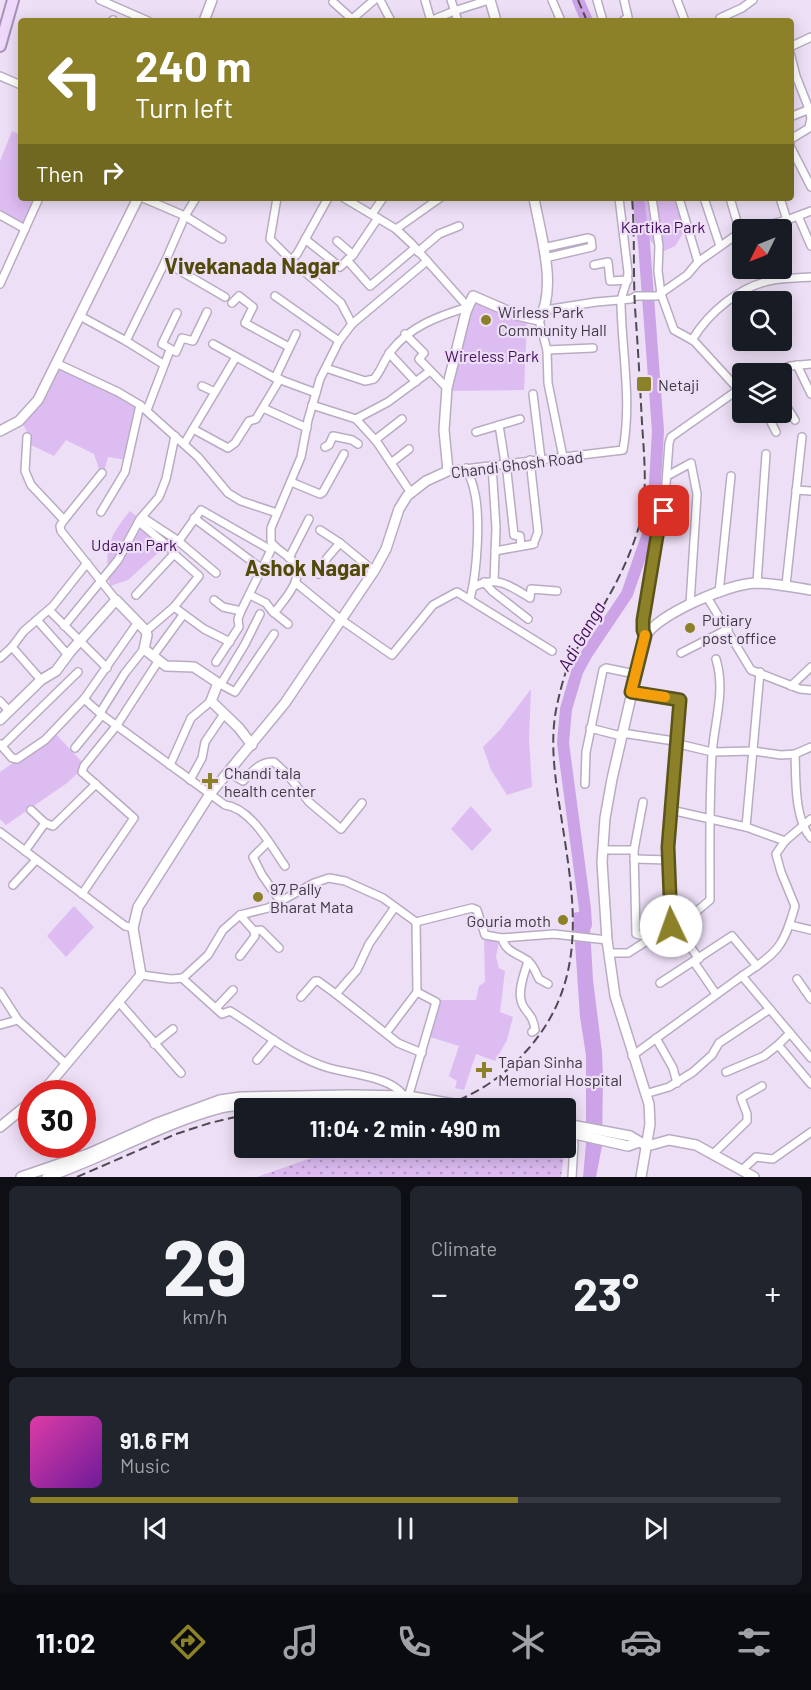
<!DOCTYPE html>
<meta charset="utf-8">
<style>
:root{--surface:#171b24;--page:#20242c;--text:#f1f3f6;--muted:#9ea1a6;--line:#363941;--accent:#8c8128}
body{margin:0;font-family:Barlow,sans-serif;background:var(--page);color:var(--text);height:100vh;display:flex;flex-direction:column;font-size:22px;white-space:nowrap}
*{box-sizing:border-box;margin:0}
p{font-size:20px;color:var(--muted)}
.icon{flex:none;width:33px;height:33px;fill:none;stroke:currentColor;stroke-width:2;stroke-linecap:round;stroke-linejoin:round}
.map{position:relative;height:1177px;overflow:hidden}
.sheet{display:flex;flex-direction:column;gap:9px;padding:9px;background:#0d0f14;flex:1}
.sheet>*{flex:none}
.top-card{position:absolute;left:18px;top:18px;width:776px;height:183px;border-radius:6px;box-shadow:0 3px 15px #0003;background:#8c8128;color:#fff;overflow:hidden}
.needle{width:39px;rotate:227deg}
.controls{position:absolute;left:732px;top:219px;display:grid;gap:12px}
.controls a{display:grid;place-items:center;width:60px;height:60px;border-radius:6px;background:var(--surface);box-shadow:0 3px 15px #0003;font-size:30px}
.speed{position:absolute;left:18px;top:1080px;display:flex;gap:12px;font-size:30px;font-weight:700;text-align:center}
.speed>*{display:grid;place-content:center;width:78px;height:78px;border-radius:50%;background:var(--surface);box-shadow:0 3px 15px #0003;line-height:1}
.speed .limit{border:9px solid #d22;background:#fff;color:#111}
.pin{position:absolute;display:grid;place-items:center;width:51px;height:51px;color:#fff;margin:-26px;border-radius:12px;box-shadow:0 3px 9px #0006}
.me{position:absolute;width:66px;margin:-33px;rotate:357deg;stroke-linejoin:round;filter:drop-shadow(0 0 4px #0008)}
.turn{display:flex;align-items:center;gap:21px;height:126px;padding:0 18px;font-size:27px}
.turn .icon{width:78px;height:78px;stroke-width:2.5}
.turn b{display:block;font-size:42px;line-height:51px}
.then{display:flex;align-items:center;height:57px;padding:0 18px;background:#0003;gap:12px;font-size:22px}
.big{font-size:45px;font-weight:700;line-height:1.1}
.sheet .tile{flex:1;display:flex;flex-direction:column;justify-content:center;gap:9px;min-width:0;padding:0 21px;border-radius:9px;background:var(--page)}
.sheet .dial{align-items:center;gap:0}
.dial b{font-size:78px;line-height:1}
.song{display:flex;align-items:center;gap:18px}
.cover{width:72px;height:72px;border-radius:9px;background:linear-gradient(135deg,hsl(320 70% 55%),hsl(280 70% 35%))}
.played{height:6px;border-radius:3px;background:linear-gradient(90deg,var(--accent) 65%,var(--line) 65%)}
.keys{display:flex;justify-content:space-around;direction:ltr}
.heat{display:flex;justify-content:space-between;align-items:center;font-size:33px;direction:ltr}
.sheet .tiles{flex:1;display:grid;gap:9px;grid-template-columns:1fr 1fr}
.tile:last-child{grid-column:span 2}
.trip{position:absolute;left:234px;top:1098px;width:342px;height:60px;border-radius:6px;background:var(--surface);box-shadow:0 3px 15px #0003;font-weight:700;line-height:60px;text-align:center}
.tabs{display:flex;height:96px;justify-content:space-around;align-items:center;background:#090b0e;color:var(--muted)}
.tabs .icon{width:42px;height:42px}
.tabs .current{color:var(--accent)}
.tabs b{font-size:27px;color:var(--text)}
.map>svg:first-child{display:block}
.grass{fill:url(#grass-dots)}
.park{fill:#ddbcf2}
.water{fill:#cca3e6}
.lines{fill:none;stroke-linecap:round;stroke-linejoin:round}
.river{stroke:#cca3e6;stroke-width:12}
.street-casing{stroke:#b9acc2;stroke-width:10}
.secondary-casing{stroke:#b9acc2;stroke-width:12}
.primary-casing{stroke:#a991b8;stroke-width:14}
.street{stroke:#fff;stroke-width:7}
.secondary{stroke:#fff;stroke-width:9}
.primary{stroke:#eed9fb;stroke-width:10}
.rail{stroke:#504a54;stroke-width:2;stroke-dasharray:9 4.5;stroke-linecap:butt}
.route-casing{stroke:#5b541a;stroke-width:15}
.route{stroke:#8c8128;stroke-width:10}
.slow{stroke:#f59e0b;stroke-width:10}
.poi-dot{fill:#8c8128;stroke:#eddff6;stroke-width:2}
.labels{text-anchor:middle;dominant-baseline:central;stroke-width:4.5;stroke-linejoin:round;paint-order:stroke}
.park-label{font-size:16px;fill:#440d5d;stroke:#eddff6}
.poi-label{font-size:16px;fill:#3e3942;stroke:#eddff6;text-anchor:start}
.street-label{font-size:16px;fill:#3e3942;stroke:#eddff6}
.water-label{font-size:18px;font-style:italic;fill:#400758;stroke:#eddff6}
.district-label{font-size:22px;font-weight:bold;fill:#524a08;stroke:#eddff6}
</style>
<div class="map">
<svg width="811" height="1177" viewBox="0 0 811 1177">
<defs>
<pattern id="grass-dots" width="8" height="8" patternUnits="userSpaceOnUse" patternTransform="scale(1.5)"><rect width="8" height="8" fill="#ddbcf2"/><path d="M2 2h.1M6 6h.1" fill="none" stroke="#b59ac6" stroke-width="1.8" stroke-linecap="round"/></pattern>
</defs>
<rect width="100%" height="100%" fill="#eddff6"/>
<polygon class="grass" points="339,1148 565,1148 561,1177 257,1177"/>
<g class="park">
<polygon points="12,131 21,135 21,198 36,198 24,225 0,214 0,161"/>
<polygon points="640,198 675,198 685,230 675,246 662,252 645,236"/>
<polygon points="474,299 527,320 524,390 448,391"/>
<polygon points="57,363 138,406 126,460 108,457 104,472 99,469 94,454 66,440 54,456 29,444 27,432 22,422"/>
<path d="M130,511l40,31 -42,38 -18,6c-6,-36 -3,-47 20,-75z"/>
<polygon points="531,689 529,738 532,787 507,795 491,770 483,747 499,731"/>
<polygon points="54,732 82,762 80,771 67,783 6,825 0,819 0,772 47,739"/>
<polygon points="471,806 492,830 472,851 451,829"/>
<polygon points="74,906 94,927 66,957 47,936"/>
<polygon points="484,937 499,941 496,957 499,968 505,971 500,1012 513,1017 507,1040 495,1061 476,1054 464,1090 455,1088 457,1081 449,1076 459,1046 430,1037 440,1000 476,1000 479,986 485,982"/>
</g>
<polygon class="water" points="589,910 593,980 602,1052 603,1078 602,1146 596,1177 583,1177 586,1144 586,1055 580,1017 573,913"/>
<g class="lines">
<g class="river">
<polyline points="578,0 587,21"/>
<polyline points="586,925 585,909 563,743 566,709 577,672 586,655 627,594 649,531 654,500 658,431 644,243 638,198"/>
</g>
<g class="street-casing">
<g id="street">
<polyline points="100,0 148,21"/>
<polyline points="380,0 391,21"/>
<polyline points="425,0 431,21"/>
<polyline points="451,0 458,21"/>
<polyline points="552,0 561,21"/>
<polyline points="597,0 603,21"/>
<polyline points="677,0 685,21"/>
<polyline points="333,2 352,19"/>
<polyline points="112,21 113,20"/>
<polyline points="350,21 374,0"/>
<polyline points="430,21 454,11 489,0"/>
<polyline points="623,21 628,17 624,0"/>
<polyline points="719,21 720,18 742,8 753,0"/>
<polyline points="790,47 811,37"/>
<polyline points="790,53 796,76 809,109 811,118 809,128 791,139 790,143"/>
<polyline points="0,76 21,85"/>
<polyline points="790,117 810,109"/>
<polyline points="790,146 811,187"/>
<polyline points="143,198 185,216 222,239"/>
<polyline points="277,198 270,239 289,258 341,303 352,324"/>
<polyline points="652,198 659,246 658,271 661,294 674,330 694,341 738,389"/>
<polyline points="679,198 698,262"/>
<polyline points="704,198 720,246"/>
<polyline points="730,198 740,232"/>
<polyline points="780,198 787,220"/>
<polyline points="372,214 383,198"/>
<polyline points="0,215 25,229"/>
<polyline points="798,216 811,246"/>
<polyline points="396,229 440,198"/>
<polyline points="749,230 787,220 811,211"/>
<polyline points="305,239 340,267 353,255 378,218"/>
<polyline points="337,241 353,255"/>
<polyline points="543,248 588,238 591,239 592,247 545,258"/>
<polyline points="418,252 439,234 459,226"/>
<polyline points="291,260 297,254 328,198"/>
<polyline points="347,260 370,286 415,248"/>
<polyline points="165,262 185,216 196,198"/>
<polyline points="594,265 608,262 610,281 628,280"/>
<polyline points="0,284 39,198"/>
<polyline points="275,296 339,341"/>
<polyline points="232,303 239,296 253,307 245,323 289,347"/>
<polyline points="545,310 596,302 631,299 636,296 657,296 687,275 698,262 742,231"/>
<polyline points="177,313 162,344 176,352 182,338 193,341 207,312"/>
<polyline points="80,316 126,341 163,364"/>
<polyline points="539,320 547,350 548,383 563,457"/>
<polyline points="405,334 424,353 419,359 447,388"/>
<path d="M692,340c17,-28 48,-54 81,-60 13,-2 26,-2 38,-3"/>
<polyline points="126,341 165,262 225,297"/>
<polyline points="213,344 273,377 316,393"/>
<polyline points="547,350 593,348"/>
<polyline points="389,353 416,382"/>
<polyline points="56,363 118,392 140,405 198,457 228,493 241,501 277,513"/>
<polyline points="797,365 811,394"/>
<path d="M326,368l39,13 9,-2c7,-8 10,-19 17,-28 19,-25 48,-35 77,-44l-56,-63 -16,-15 -52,-31"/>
<polyline points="770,374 790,366 811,364"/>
<polyline points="275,378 296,334"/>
<polyline points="202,386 215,392"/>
<polyline points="533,394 541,459"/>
<polyline points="782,399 795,420"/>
<polyline points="312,405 356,419 377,442 411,493"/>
<polyline points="263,408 307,428"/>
<polyline points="147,410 170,350"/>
<polyline points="766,412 776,432"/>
<polyline points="356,419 388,402 430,371"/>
<polyline points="499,425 505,463"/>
<polyline points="193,429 228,448 235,443 249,421 256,419 280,379"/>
<polyline points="476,432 520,419"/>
<polyline points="27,437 25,471 31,485 64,520 60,526 61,531 116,600"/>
<polyline points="375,440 402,419"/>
<polyline points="184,444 236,357"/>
<polyline points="325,447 329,445 333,436 352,440 358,444"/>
<polyline points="530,460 538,532 535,540"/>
<polyline points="391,463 409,449"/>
<polyline points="506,463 514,535 520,536 521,546"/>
<polyline points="492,465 496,528 494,581"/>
<path d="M466,468c3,7 7,15 8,22 7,26 3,83 -4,109"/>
<path d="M448,471l175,-21c9,-50 -1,-96 -2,-146 0,-11 7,-20 7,-32l-9,-74"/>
<polyline points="667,476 691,463 697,494 690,604"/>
<polyline points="291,482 320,494 323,492 344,454"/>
<polyline points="796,490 811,491"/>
<polyline points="101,512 125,472 140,405"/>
<polyline points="142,517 177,540 216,573"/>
<polyline points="194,518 262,569"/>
<polyline points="64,520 102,473"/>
<polyline points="139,522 170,548 174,554"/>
<polyline points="320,530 340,543 374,571"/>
<polyline points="178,542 201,510 271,550"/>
<polyline points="495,551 534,544"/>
<polyline points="289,558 309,519"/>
<polyline points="319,574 327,558 340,543"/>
<polyline points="484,582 492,591 528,619"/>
<polyline points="296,583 340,619 392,655 433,605 457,592 552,651"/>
<polyline points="757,583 766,454"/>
<polyline points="786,585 802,437"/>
<path d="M473,587c24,-12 36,-2 57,11l1,-9 26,2"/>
<polyline points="719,593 731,476"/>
<polyline points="136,595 174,554 199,576 174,607 146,631"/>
<polyline points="250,595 266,603 272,611 288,624"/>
<polyline points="707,597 751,670 800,689 811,690"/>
<polyline points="214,600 223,607 241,611 238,619 239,627 216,662"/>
<polyline points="174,607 204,629 230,642"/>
<polyline points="49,610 107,668"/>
<polyline points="241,611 273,546"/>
<path d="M274,613c9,-12 33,-36 19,-52 -7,-7 -16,-11 -22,-19v-14l30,-71 7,-37 12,-41 19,-38 13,-17 75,-63"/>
<polyline points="37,620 68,655"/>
<polyline points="64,626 118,560 140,519 159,497 166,479 175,436"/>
<polyline points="645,636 643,630 643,620 657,536 664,511 669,443 671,437 742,387"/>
<polyline points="12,647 41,680"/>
<polyline points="681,653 728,629"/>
<polyline points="153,656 183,615"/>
<polyline points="0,658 12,647 24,631 53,606 87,563"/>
<polyline points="218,683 235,692 274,634"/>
<polyline points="221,684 245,644 260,614"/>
<polyline points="791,686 811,667"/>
<polyline points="631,691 679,700 668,847 670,895 672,914 677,928 699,959"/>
<path d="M84,699l18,16 123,90c26,3 46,41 60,61"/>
<polyline points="0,701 9,711"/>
<polyline points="100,713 125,673 144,649"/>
<polyline points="590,728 621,736"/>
<polyline points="622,733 674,741 683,745 712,752 753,751 781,755 795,754 811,747"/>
<polyline points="0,744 12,758 17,759 45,740 84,699 138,622"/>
<polyline points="2,746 78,672"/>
<polyline points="75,748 102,715"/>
<path d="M795,754c1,24 -1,65 16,84"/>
<polyline points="170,765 191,718 211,701"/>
<path d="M228,772l15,9c9,-9 17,-20 31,-19l13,12 22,28 32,27 21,-26"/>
<polyline points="190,780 202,758 205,742 224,714"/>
<polyline points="585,784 586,752 603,670 606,668 635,674"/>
<polyline points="643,802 634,850 636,934 651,938"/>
<polyline points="31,810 45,823 53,826 96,784"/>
<polyline points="671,810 746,827 785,841"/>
<path d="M811,819l-26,22 -9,13 5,18 14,34c-12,42 -17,46 -53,70l69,82"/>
<polyline points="746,827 760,672"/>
<polyline points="0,832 125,926 133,928"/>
<polyline points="268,842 253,857 262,875 281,902"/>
<polyline points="603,850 634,850"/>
<polyline points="25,851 45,823"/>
<polyline points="634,859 669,860"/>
<polyline points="13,885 36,860"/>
<polyline points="82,894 134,818 82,772 84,766 117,725 159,660"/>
<polyline points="395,907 369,944 357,970 336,994 398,1043 422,1053"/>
<polyline points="240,915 254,931 261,930 279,948"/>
<polyline points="790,925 811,930"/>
<path d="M502,938c4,15 16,15 26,23 6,5 8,12 11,18l9,5"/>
<path d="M609,953h19l47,-30 16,-7 19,-16c0,-49 -1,-96 2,-145 2,-33 14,-63 4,-96"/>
<polyline points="240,956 255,936 254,931"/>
<path d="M528,961c-3,11 -10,27 -7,39 2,12 12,12 14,30l-3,2"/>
<polyline points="694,962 716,994"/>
<polyline points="141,975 171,979 183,978 208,955 223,930 240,915 268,908 314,883 329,878 345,881 383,898 416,922 472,908 477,910 485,935 502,938 554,934 607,940"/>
<path d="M182,978l40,36 8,-3c33,20 62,46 99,57 21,6 65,9 75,29"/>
<polyline points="797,979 811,999"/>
<polyline points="660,983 732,936 757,966"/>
<polyline points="0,992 18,1020 65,1063"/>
<polyline points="301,997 315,981 318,981 336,994"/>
<polyline points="118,1001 181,1073"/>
<polyline points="216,1008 233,990"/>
<polyline points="0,1025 18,1020"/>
<polyline points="386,1033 417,992"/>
<polyline points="790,1033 778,1045 811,1084"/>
<polyline points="656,1038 673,1068 677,1083"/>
<polyline points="154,1044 173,1029"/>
<polyline points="632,1056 742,976"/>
<polyline points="257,1060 274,1040"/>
<polyline points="726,1072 764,1056 778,1045"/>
<polyline points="645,1094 669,1087 693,1072 712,1055 719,1043 770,1009"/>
<polyline points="407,1101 436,1002 417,992 416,922"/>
<polyline points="566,1137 573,1139 574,1144 572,1177"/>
<polyline points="713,1154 747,1121 747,1114 741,1098 762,1086"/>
<polyline points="742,1170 756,1157 773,1159 811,1132"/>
</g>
</g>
<g class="secondary-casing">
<g id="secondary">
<polyline points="490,0 496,21"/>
<polyline points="204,21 212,0"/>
<polyline points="0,431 19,421 38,400 138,198"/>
<polyline points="0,720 41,680 56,671 70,652 116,600 146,631 147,635 144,649 166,666 194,667 218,683 211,701 239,728 252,745"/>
<path d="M41,1094l100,-119 -8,-47 5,-21 72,-113 75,-91 89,-132 12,-22 13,-40 8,-13 19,-15 22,-10 -4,-41 3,-42 19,-76 7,-16 44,19 22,5c19,-33 1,-87 -5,-122"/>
<polyline points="566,1124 630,1136 645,1145 651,1145 669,1140 696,1145 754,1177"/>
<polyline points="0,1127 32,1101"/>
<polyline points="566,1132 628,1146 639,1142"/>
<polyline points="21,1177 88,1154 155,1124 220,1100 241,1097 350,1095 408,1096 476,1108"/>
<path d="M47,1177c59,-20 113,-53 174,-69 20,-5 43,-3 64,-3 49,-1 101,-6 150,3"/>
<path d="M641,1177l9,-53 -1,-20 -34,-108 -8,-56 -5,-78 3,-44 7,-39 33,-143c16,-23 83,-52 111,-53 18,0 37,4 55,7"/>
</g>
</g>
<g class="primary-casing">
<polyline id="primary" points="0,46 13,0"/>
</g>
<use href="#street" class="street"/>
<use href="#secondary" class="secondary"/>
<use href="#primary" class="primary"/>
<g class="rail">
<polyline points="578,0 587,21"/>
<path d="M433,1108c37,-8 71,-31 96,-60 62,-72 44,-153 31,-239 -5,-32 -10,-66 -4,-99 3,-15 9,-40 16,-53 11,-19 24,-37 34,-56 14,-24 26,-50 34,-78 8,-29 4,-69 2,-100 -2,-38 -4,-76 -7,-115 -2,-36 0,-74 -3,-110"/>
<polyline points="77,1177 176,1134 210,1123 244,1115"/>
</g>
</g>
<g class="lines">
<g class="route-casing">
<polyline id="route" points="664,511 657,536 643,620 643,630 645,636 631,692 680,700 668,847 670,896 675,923 671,926"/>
</g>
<use href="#route" class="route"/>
<polyline class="slow" points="645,635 631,692 665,697"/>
</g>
<g class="poi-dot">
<circle cx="486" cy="320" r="6"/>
<rect x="636" y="376" width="16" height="16" rx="3"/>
<circle cx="690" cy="628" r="6"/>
<path d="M207 772h6v6h6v6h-6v6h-6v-6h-6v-6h6z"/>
<circle cx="258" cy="897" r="6"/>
<circle cx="563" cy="920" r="6"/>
<path d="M481 1061h6v6h6v6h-6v6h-6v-6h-6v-6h6z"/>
</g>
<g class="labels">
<g class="park-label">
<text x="663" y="226">Kartika Park</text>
<text x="492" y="355">Wireless Park</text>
<text x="134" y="544">Udayan Park</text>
</g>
<g class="poi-label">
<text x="498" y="311">Wirless Park<tspan x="498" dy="18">Community Hall</tspan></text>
<text x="658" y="384">Netaji</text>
<text x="702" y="619">Putiary<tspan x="702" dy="18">post office</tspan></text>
<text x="224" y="772">Chandi tala<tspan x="224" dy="18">health center</tspan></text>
<text x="270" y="888">97 Pally<tspan x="270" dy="18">Bharat Mata</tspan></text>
<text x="551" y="920" text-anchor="end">Gouria moth</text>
<text x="498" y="1061">Tapan Sinha<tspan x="498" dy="18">Memorial Hospital</tspan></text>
</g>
<g class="street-label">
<text transform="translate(517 464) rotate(-7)">Chandi Ghosh Road</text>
</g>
<g class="water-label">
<text transform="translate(581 636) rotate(-60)">Adi Ganga</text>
</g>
<g class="district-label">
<text x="252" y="265">Vivekanada Nagar</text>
<text x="307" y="567">Ashok Nagar</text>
</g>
</g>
</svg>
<div class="controls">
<a><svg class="needle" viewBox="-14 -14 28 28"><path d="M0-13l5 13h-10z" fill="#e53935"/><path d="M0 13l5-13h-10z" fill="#9ea1a6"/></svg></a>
<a><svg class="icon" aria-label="search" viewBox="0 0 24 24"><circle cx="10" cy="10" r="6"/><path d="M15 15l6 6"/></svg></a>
<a><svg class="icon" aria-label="layers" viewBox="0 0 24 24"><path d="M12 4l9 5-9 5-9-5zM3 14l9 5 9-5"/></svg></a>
</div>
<div class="speed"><div class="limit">30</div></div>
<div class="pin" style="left:664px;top:511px;background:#d93025"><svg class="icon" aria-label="arrive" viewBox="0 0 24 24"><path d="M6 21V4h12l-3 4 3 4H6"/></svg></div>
<svg class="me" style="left:671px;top:926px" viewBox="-20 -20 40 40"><circle r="19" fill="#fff"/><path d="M0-13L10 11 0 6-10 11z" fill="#8c8128"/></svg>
<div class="trip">11:04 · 2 min · 490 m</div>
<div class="top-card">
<div class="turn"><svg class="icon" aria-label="left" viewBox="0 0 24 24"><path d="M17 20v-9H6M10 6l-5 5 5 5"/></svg><div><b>240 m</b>Turn left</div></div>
<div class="then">Then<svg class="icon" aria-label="right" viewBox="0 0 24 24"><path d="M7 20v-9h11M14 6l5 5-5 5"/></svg></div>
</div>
</div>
<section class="sheet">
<div class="tiles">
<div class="tile dial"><b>29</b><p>km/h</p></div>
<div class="tile"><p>Climate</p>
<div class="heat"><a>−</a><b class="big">23°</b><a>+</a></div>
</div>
<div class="tile">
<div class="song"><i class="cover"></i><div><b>91.6 FM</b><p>Music</p></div></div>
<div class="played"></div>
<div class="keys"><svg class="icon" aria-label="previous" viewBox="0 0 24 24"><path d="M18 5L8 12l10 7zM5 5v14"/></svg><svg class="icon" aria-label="pause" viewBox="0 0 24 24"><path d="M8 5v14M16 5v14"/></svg><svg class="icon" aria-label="next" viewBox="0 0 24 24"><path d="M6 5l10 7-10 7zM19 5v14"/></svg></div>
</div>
</div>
</section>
<nav class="tabs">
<b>11:02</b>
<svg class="icon current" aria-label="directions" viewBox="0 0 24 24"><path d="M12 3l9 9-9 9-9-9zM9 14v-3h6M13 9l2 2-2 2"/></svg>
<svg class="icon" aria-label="music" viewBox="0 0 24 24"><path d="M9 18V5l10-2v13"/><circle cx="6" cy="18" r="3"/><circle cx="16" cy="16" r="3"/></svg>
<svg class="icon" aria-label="phone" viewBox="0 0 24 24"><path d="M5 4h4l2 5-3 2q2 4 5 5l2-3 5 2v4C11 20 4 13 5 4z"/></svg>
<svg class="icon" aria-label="climate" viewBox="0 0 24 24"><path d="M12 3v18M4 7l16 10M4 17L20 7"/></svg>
<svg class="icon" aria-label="car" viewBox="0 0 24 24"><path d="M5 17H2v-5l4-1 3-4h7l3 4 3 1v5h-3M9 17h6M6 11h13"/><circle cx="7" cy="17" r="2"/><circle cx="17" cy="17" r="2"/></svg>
<svg class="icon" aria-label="filters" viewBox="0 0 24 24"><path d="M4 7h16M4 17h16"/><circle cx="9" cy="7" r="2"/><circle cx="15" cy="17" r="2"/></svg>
</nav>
